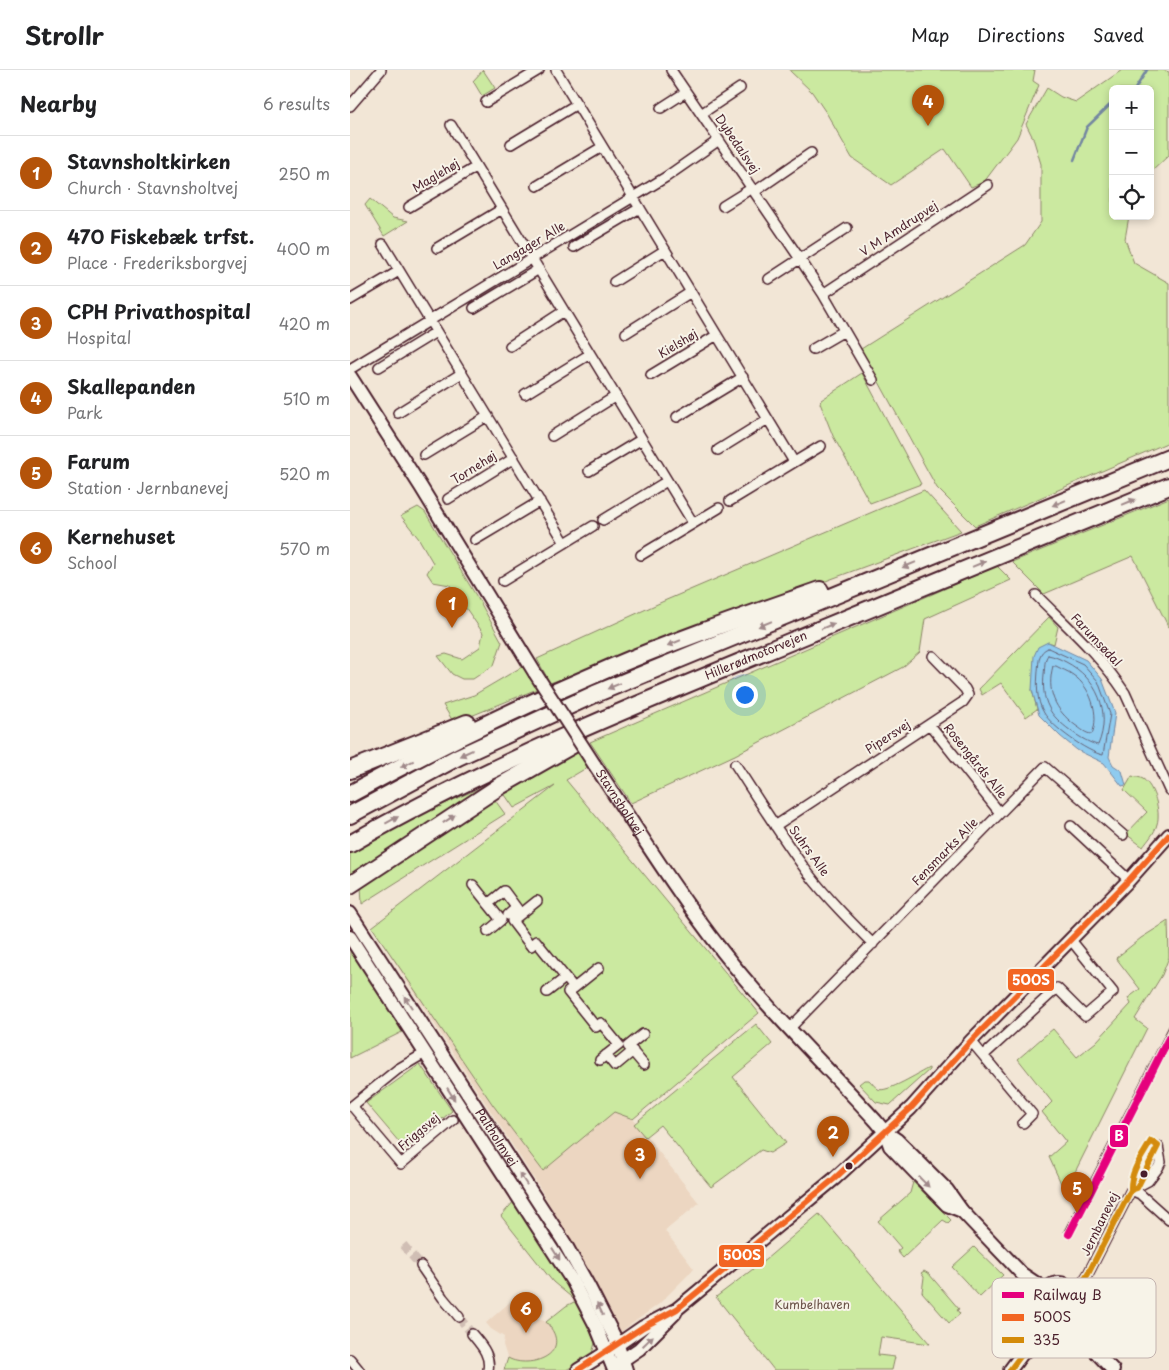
<!DOCTYPE html>
<html lang="en">
<head>
<meta charset="utf-8">
<style>
	:root { --surface:#fff; --page:#f2f2f2; --text:#202124; --muted:#757577; --line:#e0e0e0; --accent:#b45309 }
	body { margin:0; font-family:"Playpen Sans",sans-serif; background:var(--page); color:var(--text) }
	.controls { position:absolute; right:15px; top:15px; display:grid; overflow:hidden; border-radius:8px; box-shadow:0 2px 8px #0003 }
	.controls button { width:45px; height:45px; display:grid; place-items:center; padding:0; border:0; border-bottom:1px solid var(--line); background:var(--surface); color:var(--text); font:25px sans-serif }
	.you { position:absolute; left:394px; top:624px; width:18px; height:18px; margin:-12px; border:4px solid #fff; border-radius:50%; background:#1a73e8; box-shadow:0 0 0 8px #1a73e833 }
	.badge { display:grid; place-items:center; width:32px; height:32px; border-radius:50%; background:var(--accent); color:#fff; font-size:16px; font-weight:700 }
	.pin { position:absolute; translate:-50% -41px; filter:drop-shadow(0 1px 2px #0008) }
	.pin::after { content:''; position:absolute; top:26px; width:18px; height:15px; background:inherit; clip-path:polygon(0 0,100% 0,50% 100%) }
	.list { margin:0; padding:0; list-style:none }
	h2 { display:flex; justify-content:space-between; align-items:center; height:65px; margin:0; padding:0 20px; font-size:21px }
	h2 small { font-size:16px; font-weight:400; color:var(--muted) }
	.list li { display:grid; grid-template-columns:32px 1fr auto; gap:15px; align-items:center; box-sizing:border-box; height:75px; padding:0 20px; border-top:1px solid var(--line) }
	.list b { display:block; font-size:19px; white-space:nowrap }
	.list p { margin:0; font-size:16px; white-space:nowrap; color:var(--muted) }
	.list em { font-size:16px; font-style:normal; color:var(--muted) }
	.icon { flex:none; width:28px; height:28px; fill:none; stroke:currentColor; stroke-width:2; stroke-linecap:round; stroke-linejoin:round }
	.map { position:relative; flex:none; width:819px; height:1300px; overflow:hidden }
	header { display:flex; align-items:center; gap:30px; box-sizing:border-box; height:70px; padding:0 25px; background:var(--surface); border-bottom:1px solid var(--line) }
	header strong { font-size:24px }
	nav { display:flex; gap:28px; margin-inline-start:auto; font-size:18px }
	main { display:flex }
	aside { flex:1; background:var(--surface) }
	.map>svg:first-child { display:block }
	.built { fill:#ecd6c1 }
	.green { fill:#cbe9a0; stroke:#8a8466 }
	.water { fill:#8fcbef; stroke:#7386a1 }
	.lines { fill:none; stroke-linecap:round; stroke-linejoin:round }
	.shore { stroke:#666479; stroke-width:1 }
	.stream { stroke:#7386a1; stroke-width:2.5 }
	.street-tunnel { stroke:#d0beb4; stroke-width:9; stroke-dasharray:9 4.5; stroke-linecap:butt }
	.street-casing { stroke:#4a1f2b; stroke-width:12 }
	.secondary-casing { stroke:#4a1f2b; stroke-width:16 }
	.highway-casing { stroke:#4a1f2b; stroke-width:20 }
	.street { stroke:#f7f3e8; stroke-width:9 }
	.secondary { stroke:#f7f3e8; stroke-width:12 }
	.highway { stroke:#f7f3e8; stroke-width:16 }
	.tram { stroke:#4a1f2b; stroke-width:1 }
	.secondary-bridge-casing { stroke:#4a1f2b; stroke-width:16; stroke-linecap:butt }
	.secondary-bridge { stroke:#f7f3e8; stroke-width:12 }
	.bus-1-casing { stroke:#f7f3e8; stroke-width:10 }
	.bus-2-casing { stroke:#f7f3e8; stroke-width:10 }
	.bus-1 { stroke:#f26522; stroke-width:6 }
	.bus-2 { stroke:#d48b09; stroke-width:6 }
	.rail-1-casing { stroke:#f7f3e8; stroke-width:11 }
	.rail-1 { stroke:#e5007d; stroke-width:8 }
	.oneway { fill:#a0898a }
	.bus-dot { fill:#4a1f2b; stroke:#f7f3e8; stroke-width:2 }
	.labels { text-anchor:middle; stroke-width:4; stroke-linejoin:round; paint-order:stroke }
	.street-label { font-size:12px; fill:#4a1f2b; stroke:#f7f3e8 }
	.park-label { font-size:12px; fill:#6a5248; stroke:#f7f3e8 }
	.key { fill:#f7f3e8; stroke:#c3b3af; stroke-width:1 }
	.key-label { font-size:14px; fill:#4a1f2b }
	.line-badge { stroke:#f7f3e8; stroke-width:2 }
	.badge-label { font-size:14px; text-anchor:middle; font-weight:bold; fill:#fff }
</style>
</head>
<body>
<header>
<strong>Strollr</strong>
<nav><a>Map</a><a>Directions</a><a>Saved</a></nav>
</header>
<main>
<aside>
<h2>Nearby<small>6 results</small></h2>
<ul class="list">
<li><span class="badge">1</span><div><b>Stavnsholtkirken</b><p>Church · Stavnsholtvej</p></div><em>250 m</em></li>
<li><span class="badge">2</span><div><b>470 Fiskebæk trfst.</b><p>Place · Frederiksborgvej</p></div><em>400 m</em></li>
<li><span class="badge">3</span><div><b>CPH Privathospital</b><p>Hospital</p></div><em>420 m</em></li>
<li><span class="badge">4</span><div><b>Skallepanden</b><p>Park</p></div><em>510 m</em></li>
<li><span class="badge">5</span><div><b>Farum</b><p>Station · Jernbanevej</p></div><em>520 m</em></li>
<li><span class="badge">6</span><div><b>Kernehuset</b><p>School</p></div><em>570 m</em></li>
</ul>
</aside>
<div class="map">
<svg width="819" height="1300" viewBox="0 0 819 1300">
	<rect width="100%" height="100%" fill="#f2e6d6"/>
	<filter id="ink" filterUnits="userSpaceOnUse"><feTurbulence type="fractalNoise" baseFrequency=".02" numOctaves="2"/><feDisplacementMap in="SourceGraphic" scale="10" xChannelSelector="R" yChannelSelector="G"/><feConvolveMatrix kernelMatrix="1 2 1 2 8 2 1 2 1" color-interpolation-filters="sRGB"/></filter>
	<g filter="url(#ink)">
		<!-- built -->
		<path class="built" d="M215,709L409,943L283,1049L349,1133L315,1161L344,1199L309,1234L269,1263L228,1184L190,1118L22,857Z
			M167,1226L173,1228L180,1234L181,1238L180,1247L188,1248L196,1252L202,1259L206,1267L207,1275L204,1284L200,1291L193,1297L184,1299H176L167,1297L160,1291L156,1284L153,1275L154,1267L141,1259L136,1253Z"/>
		<!-- green -->
		<path class="green" d="M133,0L145,18L132,26L123,11Z
			M439,0H685L683,11L689,15L667,68L634,112L621,117L595,79L541,115L502,88L477,44L462,22Z
			M772,0H813L819,2V85L800,103V19H763V146H779L775,169L784,193L819,213V372L625,456L587,418L511,279L675,175L691,152V94L683,68L676,54L697,18L711,27L726,32Z
			M20,129L43,148L58,151L34,166L15,135Z
			M512,303L571,414L520,433L483,366L470,333L471,330Z
			M574,420L611,461L200,613L187,589L314,531Z
			M819,428V558L783,486L694,524L662,492Z
			M68,437L75,442L130,532L152,572L144,595L123,609H112L102,604L88,586L96,584L112,589L130,577L133,563L100,515L83,512L77,503L83,493L69,469L51,446Z
			M647,496L661,510L575,549L570,582L553,597L385,685L281,733L240,672Z
			M699,547L708,557L704,574L698,572L682,620L687,639L676,647L651,613L632,625L629,619Z
			M175,595L179,606L187,619L104,653L93,635L124,625Z
			M224,678L238,697L216,710L409,943L283,1049L264,1042L193,1101L143,1035L22,857L205,716L164,738L151,719Z
			M782,706C785,707 790,707 793,709C804,716 811,742 807,754C805,763 798,770 793,777L776,764L797,742L774,720Z
			M134,716L0,806V783L56,751Z
			M142,726L155,744L12,834L11,816Z
			M818,851L819,887L812,905L785,949L797,958L715,1122L699,1087L716,1072L692,1042L702,1032L668,989C680,979 690,969 703,959L727,987L746,972L781,934L778,928L790,919L766,888L791,868Z
			M0,879L54,961L0,988Z
			M406,954L422,974L383,1007L436,1073L420,1083L411,1080L361,1117L310,1055L295,1067L284,1054Z
			M70,994L102,1041L55,1079L16,1033Z
			M579,998V1000L540,1035L526,1032L509,1014L514,1010H519C522,1013 525,1017 528,1019C536,1024 570,1002 579,998Z
			M563,1112L601,1150L598,1153L593,1150L553,1188L547,1181L551,1178L528,1151L560,1123Z
			M165,1130L206,1192L227,1231L245,1273L241,1287L216,1300H154L158,1288C179,1300 226,1284 196,1252L216,1236L226,1231L203,1212L151,1146Z
			M469,1144L580,1274L531,1267L528,1285L545,1287L542,1300H424L366,1227L415,1190Z
			M624,1177L653,1205L630,1227L602,1197Z
			M574,1201L579,1204L609,1239L607,1240L610,1244L599,1253L572,1222L574,1207L571,1203Z"/>
		<!-- water -->
		<path class="water" d="M698,572L736,590L752,609L765,643L759,687L763,695L772,701L776,715L772,716L754,693L727,680L710,666L689,645L682,620L684,586L688,577Z"/>
		<g class="lines">
			<!-- shore -->
			<path class="shore" d="M698,578L733,594L748,611L760,644L753,685C737,682 702,657 694,643C686,630 687,614 688,601C689,591 688,582 698,578Z
				M698,585C704,586 710,589 716,592C747,608 762,642 748,675C735,673 704,651 699,638C693,627 693,616 694,604C695,597 694,590 698,585Z
				M703,596H706C711,599 718,601 723,605C741,617 750,645 742,664C736,664 731,659 725,655C705,640 696,621 703,596Z"/>
			<!-- stream -->
			<path class="stream" d="M785,19L797,0
				M724,90L737,57L763,32"/>
			<!-- street-tunnel -->
			<path class="street-tunnel" d="M53,1175L71,1196
				M109,1247L122,1264"/>
			<defs>
				<path id="street" d="M206,0L444,392
					M321,0L450,189L473,224L523,310
					M136,32L189,0
					M0,36L31,0
					M311,38L336,22
					M351,44L390,18
					M101,55L343,453
					M161,74L227,34
					M187,116L252,77
					M404,122L461,83
					M373,136L402,118
					M59,137L126,97
					M33,174L215,473
					M224,177L290,138
					M87,178L152,139
					M419,209L497,158
					M264,212L315,180
					M473,224L638,115
					M0,230L49,201
					M124,238L189,199
					M276,263L341,222
					M160,276L214,241
					M463,279L494,261
					M29,297L86,262
					M0,299L316,107L369,70
					M301,305L367,265
					M175,324L240,284
					M48,343L112,303
					M327,347L393,307
					M202,366L266,326
					M368,380L418,349
					M74,385L138,346
					M239,401L292,369
					M98,429L164,388
					M380,431L471,376
					M253,450L317,411
					M125,470L190,431
					M291,485L369,438
					M153,511L243,456
					M686,525C717,556 751,586 775,623L819,720
					M580,655L650,743
					M385,694C409,731 432,768 458,803C477,828 500,851 523,874
					M425,756L613,632L618,625L615,619L583,586
					M721,756L779,810
					M123,815L151,850L138,861
					M187,831L162,851L181,876L186,871L224,918L218,922L246,957L251,953L269,975L250,990
					M138,834L154,821L171,844
					M158,845L166,838
					M224,918L249,898
					M197,922L215,908
					M440,958L695,697L773,765
					M293,964L278,976L294,995
					M621,971L682,1044L673,1053
					M75,983L48,999L2,1036L51,1094L103,1050
					M256,985L265,996L283,981
					M634,985L707,918L735,946L763,922L721,870
					M781,1120L790,1124L819,1150
					M71,1196L93,1228L109,1247
					M721,1220L731,1215L738,1204L781,1120L798,1111L808,1098L811,1092L808,1076
					M122,1264C131,1275 141,1285 138,1300
					M0,1289L9,1300"/>
				<g id="secondary">
					<path d="M0,306L71,417L185,603"/>
					<path id="s1" d="M244,694C286,757 326,822 373,882C420,942 475,995 526,1051L535,1062L540,1076L563,1100L597,1135L612,1141"/>
					<path id="s2" d="M0,843L214,1172L239,1217L266,1270L276,1300"/>
					<path d="M0,867L223,1212L247,1258L264,1300"/>
					<path d="M535,1062L547,1070L597,1120L612,1141L672,1204L696,1220"/>
					<circle cx="709" cy="1227" r="14"/>
					<path d="M717,1239C728,1263 744,1281 763,1300"/>
					<path d="M267,1294L289,1279L325,1243"/>
					<path d="M228,1300L257,1282L293,1257L327,1239L484,1109L561,1038L621,971L779,810L819,765"/>
					<path d="M660,1300L672,1284L684,1272L703,1239"/>
				</g>
				<g id="highway">
					<path d="M0,700L117,653"/>
					<path d="M0,724C84,678 171,636 260,598C328,569 399,545 470,520"/>
					<path d="M0,745L108,687L245,624L819,388"/>
					<path id="s3" d="M0,774C138,695 285,635 432,575C561,522 690,468 819,416"/>
					<path d="M0,815L150,716L224,674"/>
				</g>
			</defs>
			<!-- street casing -->
			<use href="#street" class="street-casing"/>
			<!-- secondary casing -->
			<use href="#secondary" class="secondary-casing"/>
			<!-- highway casing -->
			<use href="#highway" class="highway-casing"/>
			<!-- street -->
			<use href="#street" class="street"/>
			<!-- secondary -->
			<use href="#secondary" class="secondary"/>
			<!-- highway -->
			<use href="#highway" class="highway"/>
			<!-- tram -->
			<path class="tram" d="M714,1161L819,956"/>
			<defs>
				<path id="secondary-bridge" d="M185,603L244,694"/>
			</defs>
			<!-- secondary-bridge casing -->
			<use href="#secondary-bridge" class="secondary-bridge-casing"/>
			<!-- secondary-bridge -->
			<use href="#secondary-bridge" class="secondary-bridge"/>
			<defs>
				<path id="bus-1" d="M228,1300L293,1257L327,1239L484,1109L561,1038L621,971L779,810L819,765"/>
				<path id="bus-2" d="M801,1071L808,1076L787,1118L781,1120C780,1101 792,1087 801,1071Z
					M721,1220L731,1215L738,1204L781,1120
					M660,1300L672,1284L684,1272L703,1239"/>
			</defs>
			<!-- bus-1 casing -->
			<use href="#bus-1" class="bus-1-casing"/>
			<!-- bus-2 casing -->
			<use href="#bus-2" class="bus-2-casing"/>
			<!-- bus-1 -->
			<use href="#bus-1" class="bus-1"/>
			<!-- bus-2 -->
			<use href="#bus-2" class="bus-2"/>
			<defs>
				<path id="rail-1" d="M719,1164L819,968"/>
			</defs>
			<!-- rail-1 casing -->
			<use href="#rail-1" class="rail-1-casing"/>
			<!-- rail-1 -->
			<use href="#rail-1" class="rail-1"/>
		</g>
		<!-- one-way arrows -->
		<defs><path id="oneway-solid" d="M-6-.8H1V-3.2L6.5 0L1 3.2V.8H-6Z" transform="scale(1.25)"/></defs>
		<g class="oneway">
			<use href="#oneway-solid" transform="translate(779 432) rotate(-22)"/>
			<use href="#oneway-solid" transform="translate(709 433) rotate(158)"/>
			<use href="#oneway-solid" transform="translate(629 494) rotate(-22)"/>
			<use href="#oneway-solid" transform="translate(559 495) rotate(158)"/>
			<use href="#oneway-solid" transform="translate(415 554) rotate(158)"/>
			<use href="#oneway-solid" transform="translate(478 556) rotate(-22)"/>
			<use href="#oneway-solid" transform="translate(324 573) rotate(158)"/>
			<use href="#oneway-solid" transform="translate(264 616) rotate(157)"/>
			<use href="#oneway-solid" transform="translate(116 683) rotate(155)"/>
			<use href="#oneway-solid" transform="translate(57 694) rotate(153)"/>
			<use href="#oneway-solid" transform="translate(99 749) rotate(-34)"/>
			<use href="#oneway-solid" transform="translate(42 750) rotate(-28)"/>
			<use href="#oneway-solid" transform="translate(58 932) rotate(-123)"/>
			<use href="#oneway-solid" transform="translate(101 1024) rotate(58)"/>
			<use href="#oneway-solid" transform="translate(173 1109) rotate(-123)"/>
			<use href="#oneway-solid" transform="translate(574 1112) rotate(45)"/>
			<use href="#oneway-solid" transform="translate(206 1184) rotate(58)"/>
			<use href="#oneway-solid" transform="translate(250 1239) rotate(-116)"/>
			<use href="#oneway-solid" transform="translate(298 1271) rotate(-44)"/>
		</g>
	</g>
	<!-- markers -->
	<g class="bus-dot">
		<circle cx="499" cy="1096" r="4.5"/>
		<circle cx="794" cy="1104" r="4.5"/>
	</g>
	<g class="labels">
		<!-- street labels -->
		<g class="street-label">
			<text transform="translate(387 74) rotate(56)" y="4">Dybedalsvej</text>
			<text transform="translate(86 106) rotate(-31)" y="4">Maglehøj</text>
			<text transform="translate(549 159) rotate(-33)" y="4">V M Amdrupvej</text>
			<text transform="translate(179 176) rotate(-31)" y="4">Langager Alle</text>
			<text transform="translate(328 274) rotate(-31)" y="4">Kielshøj</text>
			<text transform="translate(124 398) rotate(-32)" y="4">Tornehøj</text>
			<text transform="translate(746 570) rotate(47)" y="4">Farumsødal</text>
			<text dy="4" stroke="none"><textPath href="#s3" startOffset="448">Hillerødmotorvejen</textPath></text>
			<text transform="translate(538 667) rotate(-33)" y="4">Pipersvej</text>
			<text transform="translate(625 691) rotate(51)" y="4">Rosengårds Alle</text>
			<text dy="4" stroke="none"><textPath href="#s1" startOffset="46">Stavnsholtvej</textPath></text>
			<text transform="translate(459 781) rotate(54)" y="4">Suhrs Alle</text>
			<text transform="translate(595 782) rotate(-46)" y="4">Fensmarks Alle</text>
			<text transform="translate(69 1062) rotate(-40)" y="4">Friggsvej</text>
			<text dy="4" stroke="none"><textPath href="#s2" startOffset="268">Paltholmvej</textPath></text>
			<text transform="translate(750 1154) rotate(-64)" y="4">Jernbanevej</text>
		</g>
		<!-- park labels -->
		<g class="park-label">
			<text x="462" y="1239">Kumbelhaven</text>
		</g>
	</g>
	<!-- legend -->
	<rect x="642" y="1208" width="164" height="80" rx="8" class="key"/>
	<rect x="652" y="1222" width="22" height="6" fill="#e5007d"/>
	<rect x="652" y="1244" width="22" height="7" fill="#f26522"/>
	<rect x="652" y="1267" width="22" height="6" fill="#d48b09"/>
	<g class="key-label">
		<text x="683" y="1230">Railway B</text>
		<text x="683" y="1252">500S</text>
		<text x="683" y="1275">335</text>
	</g>
	<g class="line-badge">
		<rect x="657" y="898" width="48" height="24" rx="5" fill="#f26522"/>
		<rect x="759" y="1054" width="20" height="24" rx="5" fill="#e5007d"/>
		<rect x="368" y="1174" width="47" height="24" rx="5" fill="#f26522"/>
	</g>
	<g class="badge-label">
		<text x="681" y="915">500S</text>
		<text x="769" y="1071">B</text>
		<text x="392" y="1190">500S</text>
	</g>
</svg>
<div class="controls">
<button>+</button>
<button>−</button>
<button><svg class="icon" aria-label="locate" viewBox="0 0 24 24"><circle cx="12" cy="12" r="6"/><path d="M12 2v4M12 18v4M2 12h4M18 12h4"/></svg></button>
</div>
<div class="you"></div>
<div class="pin badge" style="left:102px;top:558px">1</div>
<div class="pin badge" style="left:483px;top:1087px">2</div>
<div class="pin badge" style="left:290px;top:1109px">3</div>
<div class="pin badge" style="left:578px;top:56px">4</div>
<div class="pin badge" style="left:727px;top:1143px">5</div>
<div class="pin badge" style="left:176px;top:1263px">6</div>
</div>
</main>
</body>
</html>
